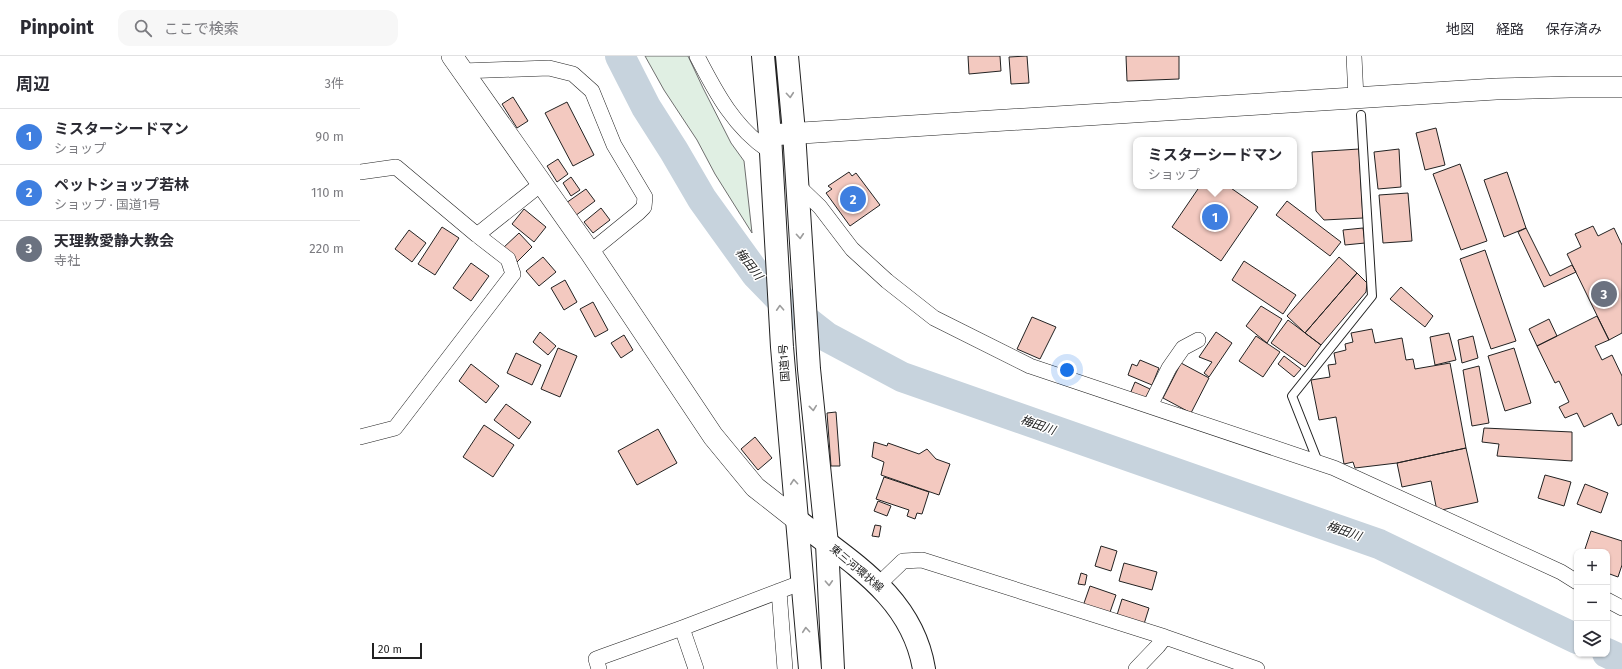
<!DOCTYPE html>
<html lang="ja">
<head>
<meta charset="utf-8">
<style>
	:root { --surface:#fff; --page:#f7f7f7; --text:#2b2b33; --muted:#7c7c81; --line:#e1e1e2; --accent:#0b8043 }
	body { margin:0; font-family:"Fira Sans","Noto Sans JP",sans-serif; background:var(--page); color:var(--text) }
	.controls { position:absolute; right:12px; bottom:12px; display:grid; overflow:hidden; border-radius:8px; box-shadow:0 1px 3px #0004 }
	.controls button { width:36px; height:36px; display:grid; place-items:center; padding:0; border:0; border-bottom:1px solid var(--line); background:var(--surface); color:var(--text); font:20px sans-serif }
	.scale { position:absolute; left:12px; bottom:10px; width:50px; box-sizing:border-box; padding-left:4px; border:2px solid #222; border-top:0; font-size:11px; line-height:14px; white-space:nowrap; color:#222; -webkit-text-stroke:3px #fff; paint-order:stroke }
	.you { position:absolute; left:707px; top:314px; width:14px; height:14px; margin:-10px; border:3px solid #fff; border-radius:50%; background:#1a73e8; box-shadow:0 0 0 6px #1a73e833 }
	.badge { display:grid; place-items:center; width:26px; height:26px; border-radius:50%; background:var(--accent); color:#fff; font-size:13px; font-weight:700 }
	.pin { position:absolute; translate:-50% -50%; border:2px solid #fff; box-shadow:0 1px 4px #0006 }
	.popup { position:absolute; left:773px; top:81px; width:164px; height:52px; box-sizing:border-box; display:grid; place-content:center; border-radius:8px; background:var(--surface); filter:drop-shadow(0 1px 3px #0005); font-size:13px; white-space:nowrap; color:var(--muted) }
	.popup b { font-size:15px; color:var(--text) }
	.popup::after { content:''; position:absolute; left:50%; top:100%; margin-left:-8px; border:8px solid transparent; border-top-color:var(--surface) }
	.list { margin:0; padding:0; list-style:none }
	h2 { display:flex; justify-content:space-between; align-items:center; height:52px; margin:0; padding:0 16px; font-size:17px }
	h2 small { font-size:13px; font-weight:400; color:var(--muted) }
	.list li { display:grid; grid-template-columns:26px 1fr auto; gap:12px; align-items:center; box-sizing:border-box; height:56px; padding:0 16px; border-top:1px solid var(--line) }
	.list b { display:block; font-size:15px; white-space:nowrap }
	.list p { margin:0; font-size:13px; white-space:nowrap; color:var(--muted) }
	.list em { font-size:13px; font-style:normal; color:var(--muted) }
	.icon { flex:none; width:22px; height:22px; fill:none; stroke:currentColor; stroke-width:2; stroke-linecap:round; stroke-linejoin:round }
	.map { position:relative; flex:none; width:1262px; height:613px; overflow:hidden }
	header { display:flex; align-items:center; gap:24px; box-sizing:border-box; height:56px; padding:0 20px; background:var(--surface); border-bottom:1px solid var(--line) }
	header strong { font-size:19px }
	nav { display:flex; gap:22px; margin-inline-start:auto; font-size:14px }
	.search { width:280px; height:36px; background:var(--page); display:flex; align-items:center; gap:10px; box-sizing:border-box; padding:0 14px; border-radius:12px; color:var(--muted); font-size:15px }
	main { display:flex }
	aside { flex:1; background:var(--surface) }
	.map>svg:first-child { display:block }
	.green { fill:#e0efe3; stroke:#6f6f6f }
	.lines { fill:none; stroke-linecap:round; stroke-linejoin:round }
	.river { stroke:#c7d3dd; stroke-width:30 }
	.building { fill:#f3c9c0; stroke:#222 }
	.lane-casing { stroke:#222; stroke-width:10 }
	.street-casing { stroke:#222; stroke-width:16 }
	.secondary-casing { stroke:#222; stroke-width:22 }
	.primary-casing { stroke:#222; stroke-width:24 }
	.highway-casing { stroke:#222; stroke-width:24 }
	.lane { stroke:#fff; stroke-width:8 }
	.street { stroke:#fff; stroke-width:15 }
	.secondary { stroke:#fff; stroke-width:21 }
	.primary { stroke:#fff; stroke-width:22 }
	.highway { stroke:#fff; stroke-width:22 }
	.oneway { stroke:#9c9c9c }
	.labels { text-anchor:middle; stroke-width:3; stroke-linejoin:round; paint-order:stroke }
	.street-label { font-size:11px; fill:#222; stroke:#fff }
	.water-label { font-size:12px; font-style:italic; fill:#222; stroke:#fff }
</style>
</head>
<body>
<header>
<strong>Pinpoint</strong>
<div class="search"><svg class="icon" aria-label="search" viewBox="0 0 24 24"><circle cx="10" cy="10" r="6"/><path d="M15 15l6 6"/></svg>ここで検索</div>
<nav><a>地図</a><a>経路</a><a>保存済み</a></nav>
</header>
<main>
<aside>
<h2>周辺<small>3件</small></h2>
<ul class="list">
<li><span class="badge" style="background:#3f7fe0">1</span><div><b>ミスターシードマン</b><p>ショップ</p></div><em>90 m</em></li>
<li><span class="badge" style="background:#3f7fe0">2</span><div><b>ペットショップ若林</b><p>ショップ · 国道1号</p></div><em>110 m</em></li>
<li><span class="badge" style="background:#6b7280">3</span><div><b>天理教愛静大教会</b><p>寺社</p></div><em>220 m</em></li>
</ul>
</aside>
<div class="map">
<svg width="1262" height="613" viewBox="0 0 1262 613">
	<rect width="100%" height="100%" fill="#fff"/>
	<!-- green -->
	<path class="green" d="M285,0H328L343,32L371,87L384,105L392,177L355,118L337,84L304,34Z"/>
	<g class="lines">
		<!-- river -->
		<path class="river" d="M260,0L286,51L314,95L342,143L396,218L426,249L467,281L542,321L1019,488L1217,583
			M1247,597L1262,604"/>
	</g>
	<!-- building -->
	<path class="building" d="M608,0H640L641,15L609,18Z
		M667,0L669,27L651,28L649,1Z
		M766,0H819V23L767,25Z
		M153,41L168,65L157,72L142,48Z
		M207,46L234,99L213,110L185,57Z
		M1076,72L1085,109L1065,114L1056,77Z
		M999,93L1003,162L964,164L956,155L952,96Z
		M1039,93L1041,131L1018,133L1014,96Z
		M198,103L208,118L197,126L187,110Z
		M1100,108L1127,185L1101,194L1073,118Z
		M489,116L492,120L496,117L520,149L490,170L466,137L472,133L468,130Z
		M1147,116L1166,172L1144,181L1124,124Z
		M211,121L220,134L211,140L203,127Z
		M840,130H868L898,151L861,205L812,171Z
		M226,133L235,145L215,160L206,147Z
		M1048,137L1052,185L1023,187L1019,139Z
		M927,145L981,186L970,200L916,159Z
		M241,152L250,164L233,177L224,166Z
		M164,153L186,171L174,186L152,168Z
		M1233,170L1238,180L1254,172L1262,189V277L1249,284L1207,198L1221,191L1215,178Z
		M82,171L99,182L75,219L58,208Z
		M1003,172L1005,187L985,189L983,174Z
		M1166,172L1190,220L1212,209L1216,216L1184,231L1158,176Z
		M49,174L66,187L52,206L35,193Z
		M159,177L172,191L156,207L142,193Z
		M1125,194L1156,285L1131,293L1100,203Z
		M183,201L196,216L179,230L166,215Z
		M979,201L997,217L945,277L927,260Z
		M884,205L936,239L923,258L872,224Z
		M111,207L129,220L111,245L93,232Z
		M997,217L1007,227L1006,236L961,289L945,277Z
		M205,224L217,246L204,254L191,232Z
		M1041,231L1073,260L1065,271L1030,243Z
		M233,246L248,274L235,281L220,253Z
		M901,250L922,263L907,287L886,270Z
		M1237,260L1249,284L1235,290L1242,304L1252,299L1262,320V368L1258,370L1252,357L1224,371L1217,357L1205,362L1199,351L1209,346L1199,325L1195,327L1177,290Z
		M672,261L696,271L680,303L657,293Z
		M1189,263L1197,280L1177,290L1169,273Z
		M928,264L961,289L945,311L911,287Z
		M1012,273L1015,287L1042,282L1046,304L1053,303L1055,313L1090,307L1106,392L1037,407L995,412L993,406L984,408L976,361L959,364L951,324L970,321L968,309L976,308L974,297L986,294L985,288L993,286L991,277Z
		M180,276L196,290L188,299L173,286Z
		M856,276L872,287L849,321L844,317L852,306L839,301Z
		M1089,277L1096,304L1075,309L1070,281Z
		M264,279L273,294L261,302L251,287Z
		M896,280L920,296L903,321L879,305Z
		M1113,280L1118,302L1102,307L1098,284Z
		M198,292L217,300L200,341L181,333Z
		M1154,292L1171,347L1145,355L1128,300Z
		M156,297L181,309L172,329L147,317Z
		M924,300L941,313L934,321L918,308Z
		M780,304L799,312L792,329L768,319L772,308L777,310Z
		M821,307L849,322L831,357L803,342Z
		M111,308L139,330L126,347L99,325Z
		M1119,310L1129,367L1112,370L1103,314Z
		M775,326L790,333L784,345L770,338Z
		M146,348L171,366L159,383L134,364Z
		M476,356L480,410H471L467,357Z
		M124,369L154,389L133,421L103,401Z
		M1124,372L1212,376V405L1137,400L1139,388L1122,386Z
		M298,373L317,407L277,429L258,395Z
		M395,381L412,402L398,414L381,393Z
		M514,386L527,390L528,387L559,398L567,393L576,403L590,408L579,439L521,419L524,406L512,401Z
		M1106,392L1118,446L1077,455L1071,425L1042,431L1037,407Z
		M1185,419L1211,426L1204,450L1178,442Z
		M524,421L569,436L562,458L557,457L555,463L547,460L549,454L516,443Z
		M1225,428L1248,437L1241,457L1217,448Z
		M518,445L531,450L527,460L514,455Z
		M515,469L521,470L519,481L512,480Z
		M1231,475L1262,485V509L1258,521L1247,517V496H1224Z
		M741,490L757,495L751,515L735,510Z
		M764,507L797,516L792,534L759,525Z
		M721,517L727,519L725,529L718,528Z
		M730,530L756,539L749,559L723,550Z
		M762,543L789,552L784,568L757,559Z"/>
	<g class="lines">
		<defs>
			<path id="lane" d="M958,406L932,340L1012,240L1001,59"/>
			<path id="street" d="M337,0C356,37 375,73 411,96
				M994,0L996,42
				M102,15L189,12L213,18L232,35L254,89L285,141L284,151L278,157L230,196
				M0,116L36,111L117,179L148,203L153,218L35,372L0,381
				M437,129L460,151L492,193L527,225L574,262L670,310L974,412L1201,516L1217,526
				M117,179L181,128
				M790,350L809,312L823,292L838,284
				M519,528L543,505L562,504L805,581L897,613
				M419,535L425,613
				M1247,544L1262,552
				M322,572L336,613
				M239,613L236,603L244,600L322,572L443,526
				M776,613L798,590L805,581"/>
			<path id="secondary" d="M92,0L230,196L353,380L395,431L437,464
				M410,79L1136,33L1210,31H1262"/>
			<path id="primary" d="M437,464C490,506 552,540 564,613"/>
			<path id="highway" d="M403,0L410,79L422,291L450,613
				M427,0L434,76L449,313L467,488L473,613"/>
		</defs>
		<!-- lane casing -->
		<use href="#lane" class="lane-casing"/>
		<!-- street casing -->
		<use href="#street" class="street-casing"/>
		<!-- secondary casing -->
		<use href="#secondary" class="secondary-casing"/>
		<!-- primary casing -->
		<use href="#primary" class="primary-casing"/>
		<!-- highway casing -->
		<use href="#highway" class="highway-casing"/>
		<!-- lane -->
		<use href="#lane" class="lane"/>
		<!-- street -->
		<use href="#street" class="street"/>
		<!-- secondary -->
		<use href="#secondary" class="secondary"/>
		<!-- primary -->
		<use href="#primary" class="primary"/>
		<!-- highway -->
		<use href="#highway" class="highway"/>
	</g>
	<!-- one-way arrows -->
	<defs><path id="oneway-chevron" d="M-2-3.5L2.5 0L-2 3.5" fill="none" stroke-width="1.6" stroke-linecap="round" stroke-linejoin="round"/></defs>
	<g class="oneway">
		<use href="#oneway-chevron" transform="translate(430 39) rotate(85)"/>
		<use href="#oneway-chevron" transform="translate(440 180) rotate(86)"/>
		<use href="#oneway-chevron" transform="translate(420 252) rotate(-93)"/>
		<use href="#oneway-chevron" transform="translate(453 352) rotate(84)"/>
		<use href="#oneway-chevron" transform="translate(434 426) rotate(-95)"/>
		<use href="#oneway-chevron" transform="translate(469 527) rotate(87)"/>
		<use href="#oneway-chevron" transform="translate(446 574) rotate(-95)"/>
	</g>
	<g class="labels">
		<!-- street labels -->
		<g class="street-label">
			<text transform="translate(424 307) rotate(-94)" y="4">国道1号</text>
			<text transform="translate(497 512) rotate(40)" y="4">東三河環状線</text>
		</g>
		<!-- water labels -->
		<g class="water-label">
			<text transform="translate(389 208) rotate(52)" y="4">梅田川</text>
			<text transform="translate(678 369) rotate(19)" y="4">梅田川</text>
			<text transform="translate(984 475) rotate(19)" y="4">梅田川</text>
		</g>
	</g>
</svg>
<div class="controls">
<button>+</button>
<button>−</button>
<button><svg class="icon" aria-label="layers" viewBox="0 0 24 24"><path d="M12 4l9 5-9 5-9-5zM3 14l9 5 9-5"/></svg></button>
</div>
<div class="scale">20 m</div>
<div class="you"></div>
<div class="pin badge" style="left:855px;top:161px;background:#3f7fe0">1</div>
<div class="popup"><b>ミスターシードマン</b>ショップ</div>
<div class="pin badge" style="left:493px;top:143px;background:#3f7fe0">2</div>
<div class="pin badge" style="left:1244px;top:238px;background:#6b7280">3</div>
</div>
</main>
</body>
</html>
